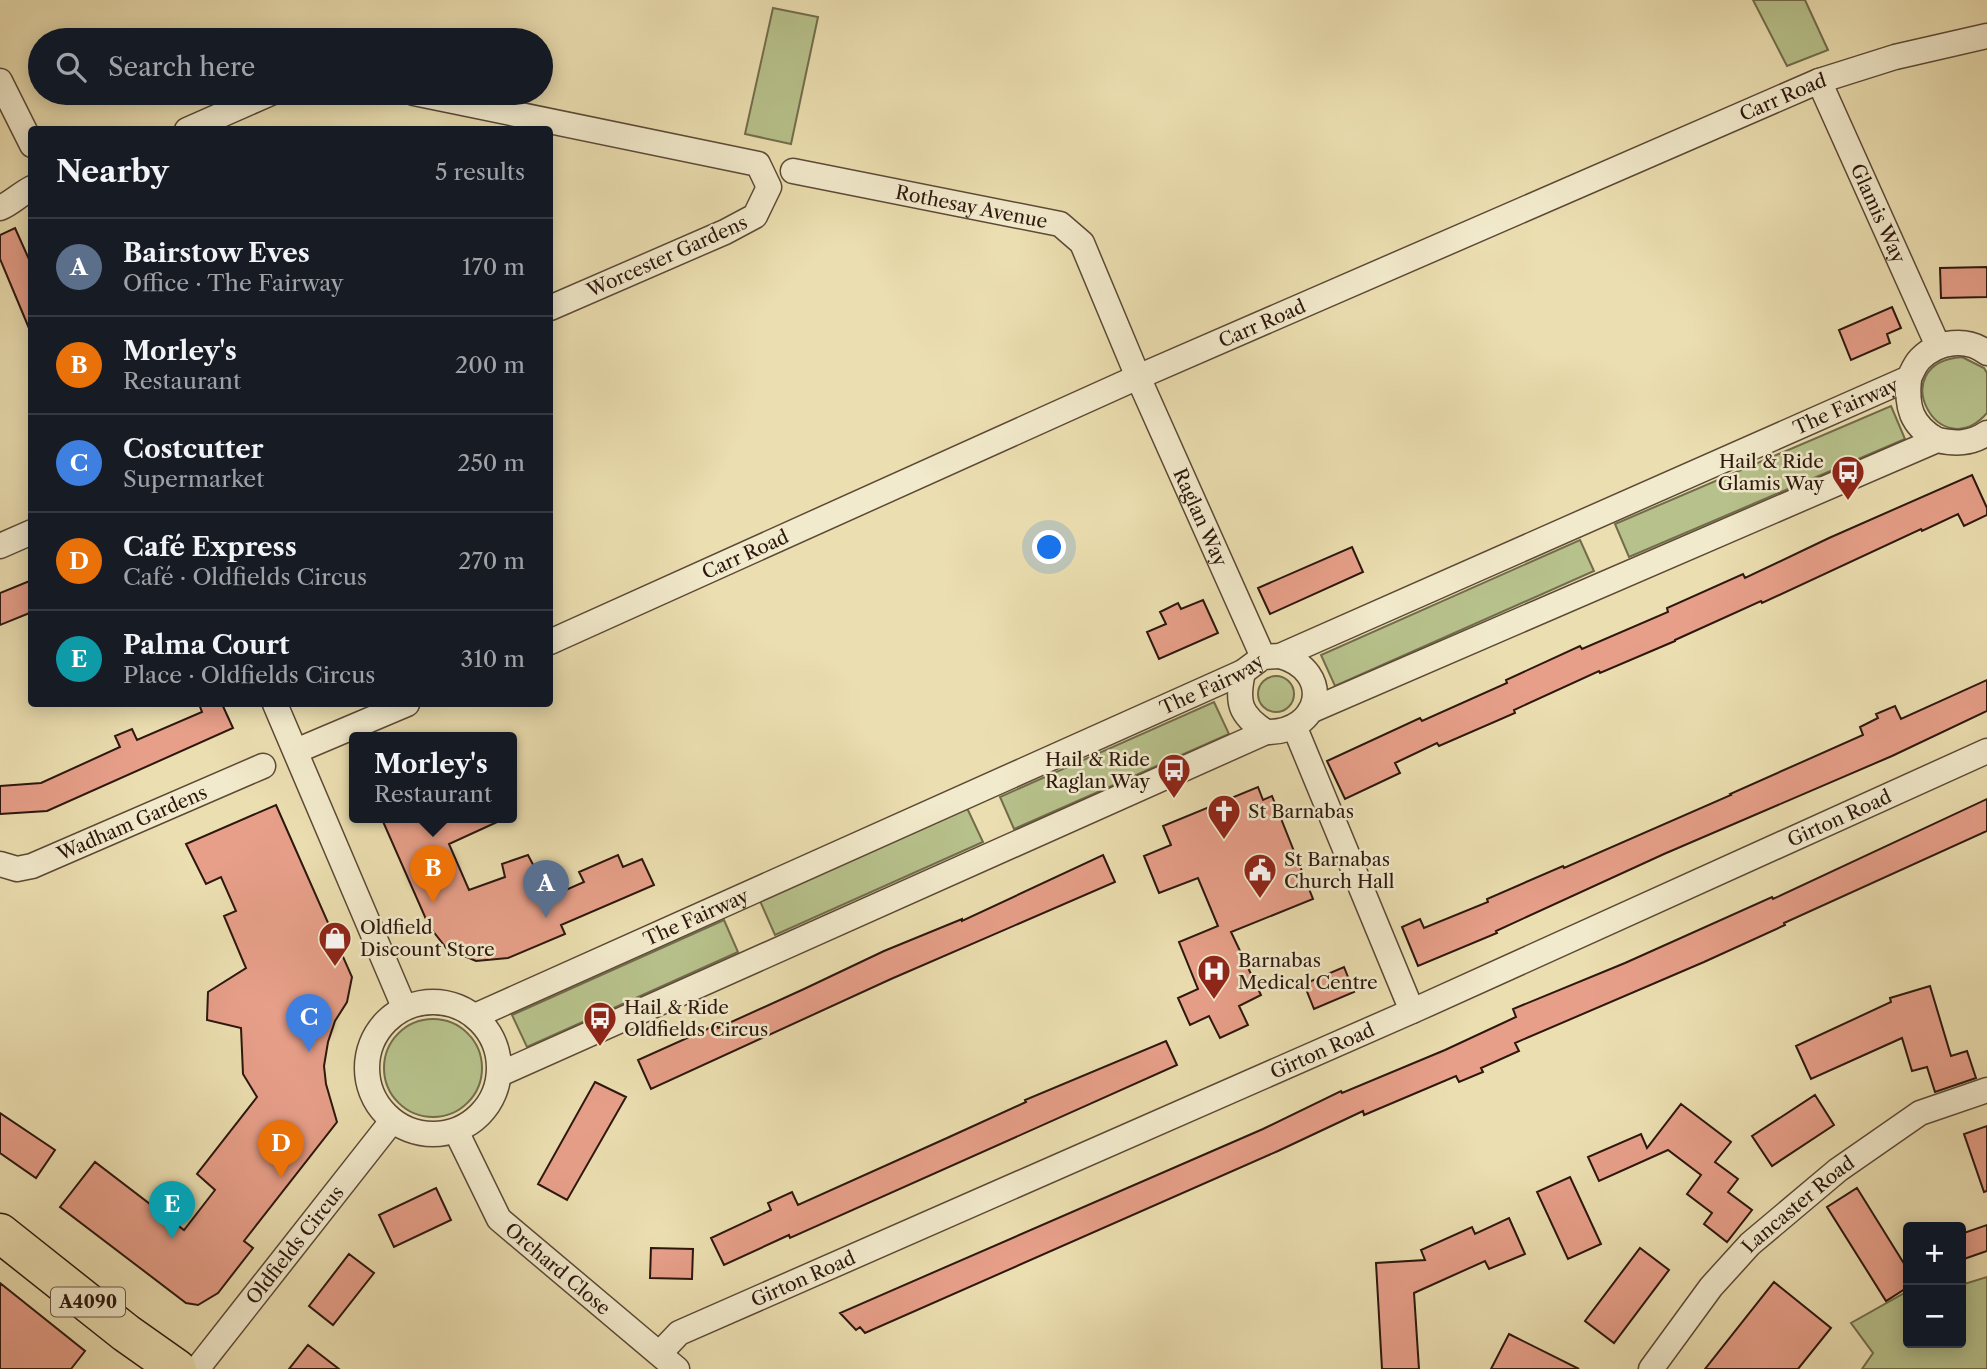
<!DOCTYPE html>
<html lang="en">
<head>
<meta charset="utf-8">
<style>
	:root { --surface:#171b24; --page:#242831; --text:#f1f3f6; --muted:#9ea1a6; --line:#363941; --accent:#0f766e }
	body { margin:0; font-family:"Libre Caslon Text",serif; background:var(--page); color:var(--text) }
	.controls { position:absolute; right:21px; bottom:21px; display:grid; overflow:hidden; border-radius:7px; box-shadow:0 4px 18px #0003 }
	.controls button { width:63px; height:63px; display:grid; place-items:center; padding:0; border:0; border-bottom:2px solid var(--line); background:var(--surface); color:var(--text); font:35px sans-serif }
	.you { position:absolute; left:1050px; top:548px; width:24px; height:24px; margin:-18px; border:5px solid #fff; border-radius:50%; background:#1a73e8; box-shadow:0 0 0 10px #1a73e833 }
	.badge { display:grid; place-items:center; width:46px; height:46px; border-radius:50%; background:var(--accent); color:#fff; font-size:23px; font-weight:700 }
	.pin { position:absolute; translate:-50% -58px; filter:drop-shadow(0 2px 4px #0008) }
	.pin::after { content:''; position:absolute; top:37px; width:24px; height:21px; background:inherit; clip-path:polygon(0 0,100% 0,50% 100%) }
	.popup { position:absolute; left:349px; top:732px; width:168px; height:91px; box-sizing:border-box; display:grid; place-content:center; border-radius:7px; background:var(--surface); filter:drop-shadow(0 2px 5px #0005); font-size:23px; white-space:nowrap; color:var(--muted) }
	.popup b { font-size:26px; color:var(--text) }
	.popup::after { content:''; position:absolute; left:50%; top:100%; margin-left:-14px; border:14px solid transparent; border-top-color:var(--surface) }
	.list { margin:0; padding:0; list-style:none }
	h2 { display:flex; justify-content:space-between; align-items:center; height:91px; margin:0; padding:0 28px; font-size:30px }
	h2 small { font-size:23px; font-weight:400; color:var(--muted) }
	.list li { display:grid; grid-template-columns:46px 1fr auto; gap:21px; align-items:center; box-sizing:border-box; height:98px; padding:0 28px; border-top:2px solid var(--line) }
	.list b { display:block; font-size:26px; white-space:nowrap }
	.list p { margin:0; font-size:23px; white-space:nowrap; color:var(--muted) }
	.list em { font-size:23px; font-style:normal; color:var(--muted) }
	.icon { flex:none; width:38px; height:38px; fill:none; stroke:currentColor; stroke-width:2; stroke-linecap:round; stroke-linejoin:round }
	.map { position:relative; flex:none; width:1987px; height:1369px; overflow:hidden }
	.search { position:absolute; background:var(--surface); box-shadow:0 4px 18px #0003; left:28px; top:28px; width:525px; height:77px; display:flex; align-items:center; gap:18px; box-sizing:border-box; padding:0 24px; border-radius:38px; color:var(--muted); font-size:26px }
	.panel { position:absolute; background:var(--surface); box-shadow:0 4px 18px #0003; left:28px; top:126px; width:525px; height:581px; border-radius:7px }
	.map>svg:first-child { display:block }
	.green { fill:#b7c18b; stroke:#726c4c; stroke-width:2 }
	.building { fill:#e79f89; stroke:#2c170e; stroke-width:2 }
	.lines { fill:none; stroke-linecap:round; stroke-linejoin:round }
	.street-casing { stroke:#5c4936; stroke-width:27 }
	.primary-casing { stroke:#2c170e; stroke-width:41 }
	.street { stroke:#f2eacc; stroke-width:24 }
	.primary { stroke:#ebdeb0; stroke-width:38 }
	.labels { text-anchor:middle; stroke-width:5; stroke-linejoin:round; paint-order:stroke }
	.shield { fill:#f2eacc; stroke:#675647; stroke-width:2 }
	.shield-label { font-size:18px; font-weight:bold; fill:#2c170e }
	.street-label { font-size:19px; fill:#2c170e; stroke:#f2eacc }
	.poi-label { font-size:19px; fill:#2c170e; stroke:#f2eacc; text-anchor:start }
</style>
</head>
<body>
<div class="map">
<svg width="1987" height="1369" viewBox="0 0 1987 1369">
	<rect width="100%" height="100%" fill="#ebdeb0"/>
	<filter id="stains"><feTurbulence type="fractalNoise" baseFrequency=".00286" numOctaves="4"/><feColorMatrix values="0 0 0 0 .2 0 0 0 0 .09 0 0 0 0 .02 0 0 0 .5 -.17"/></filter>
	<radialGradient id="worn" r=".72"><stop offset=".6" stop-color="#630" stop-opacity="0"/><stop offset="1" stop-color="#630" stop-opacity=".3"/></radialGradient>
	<!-- green -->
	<path class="green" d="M1753,0H1805L1828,50L1787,66Z
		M773,8L818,17L791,144L745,134Z
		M1962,357L1984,368L1987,373V413C1939,468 1883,363 1962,357Z
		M1891,406L1905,439L1629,557L1615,524Z
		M1580,540L1594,571L1335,686L1321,655Z
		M1258 694a18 18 0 1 1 36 0a18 18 0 1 1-36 0Z
		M1214,702L1229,734L1014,829L1000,797Z
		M967,808L983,842L775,935L760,901Z
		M724,920L738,952L527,1047L512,1015Z
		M384 1068a49 49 0 1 1 98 0a49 49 0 1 1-98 0Z
		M1987,1277V1369H1862L1873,1353L1851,1323L1908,1291V1343H1961V1285Z"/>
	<!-- building -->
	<path class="building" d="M15,228L32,266L31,333L0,259V235Z
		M1987,267V297L1941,298L1940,268Z
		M1892,307L1901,328L1887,334L1890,343L1851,360L1839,330Z
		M1972,475L1987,508V515L1964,526L1958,514L1922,531L1921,529L1762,603L1761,601L1675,640V641L1600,673L1599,671L1514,710L1515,713L1439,746L1437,743L1395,763L1400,773L1345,799L1327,761L1420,718L1422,721L1507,683L1506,680L1580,646L1582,649L1668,612L1667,608L1743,574L1745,578L1829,538Z
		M1352,547L1363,572L1270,614L1258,588Z
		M32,580V612L0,625V593Z
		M1203,600L1218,633L1159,659L1147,632L1166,624L1160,612L1178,603L1181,609Z
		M1987,680V711L1892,756L1664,854L1496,931L1497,933L1418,966L1402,927L1420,919L1424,928L1488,902L1487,899L1563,866L1564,868L1731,795L1730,794L1863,735L1860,727L1878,718L1876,714L1895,706L1901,719Z
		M199,704H222L233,728L47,811L0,814V786L41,783L120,747L115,736L132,729L137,740L202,712Z
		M1258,787L1263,800L1272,796L1313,899L1231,932L1261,995L1239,1006L1248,1025L1220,1038L1209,1016L1190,1025L1178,998L1198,989L1179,942L1218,926L1198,878L1159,893L1144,856L1171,845L1163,826Z
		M1987,799V831L1784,923L1785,925L1704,962L1515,1043L1519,1051L1481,1068L1483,1072L1459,1082L1456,1076L1364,1115L1363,1111L1278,1151L865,1333L860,1327L856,1330L840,1313L1263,1129L1341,1091L1342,1093L1445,1050L1516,1017L1513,1009L1625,963L1772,897L1773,899Z
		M276,805L352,977L347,1002L335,1021L328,1042L324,1066L326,1084L337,1122L244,1241L253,1248L218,1293L198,1305L186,1303L60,1207L95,1162L184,1230L215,1190L197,1174L257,1097L243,1074L241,1028L207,1020L208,992L246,968L224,916L236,911L221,877L206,884L186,844Z
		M381,817H508L449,844L469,890L505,877L502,864L528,855L550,897L584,882L579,872L618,855L623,867L642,859L654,885L561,925L565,934L508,958L476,961L447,949L429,926Z
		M1103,855L1115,882L891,979L651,1089L638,1060L716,1025L718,1028L804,989L884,951L962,919V921Z
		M1344,967L1354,992L1314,1009L1304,984Z
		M1930,986L1951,1056L1967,1051L1976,1078L1935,1092L1927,1067L1912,1071L1902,1038L1811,1079L1796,1046L1891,1002L1890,998Z
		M1166,1041L1177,1065L790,1238L789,1235L724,1265L711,1238L771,1210L768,1203L792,1192L798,1205L947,1138L1026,1102L1025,1100Z
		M595,1082L626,1097L567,1200L538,1184Z
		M1815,1095L1834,1125L1772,1166L1752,1136Z
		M1681,1104L1731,1142L1715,1162L1738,1179L1728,1192L1752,1210L1727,1242L1704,1224L1712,1213L1687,1194L1701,1175L1668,1150L1599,1181L1588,1157L1641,1134L1647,1148Z
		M0,1113L55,1150L36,1178L0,1153Z
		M1987,1126V1191L1984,1192L1964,1134Z
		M1570,1177L1601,1244L1568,1259L1537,1192Z
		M436,1188L451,1220L394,1247L379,1215Z
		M1857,1188L1908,1270V1287L1886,1301L1827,1207Z
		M1509,1218L1525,1254L1489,1269L1485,1261L1414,1293L1419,1369H1382L1376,1263L1425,1260L1421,1250L1472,1227L1475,1234Z
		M1987,1225V1251L1961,1260V1234Z
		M651,1248L693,1249L692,1279L650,1278Z
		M1640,1248L1669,1270L1614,1343L1585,1321Z
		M349,1254L374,1273L333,1325L309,1306Z
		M1774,1282L1831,1328L1798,1369H1705Z
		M0,1283L85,1351L71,1369H0Z
		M1509,1334L1579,1369H1491Z
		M308,1345L339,1369H289Z"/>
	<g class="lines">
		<defs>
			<g id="street">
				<path d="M0,81L32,145"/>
				<path id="s1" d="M1819,81L1938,346"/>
				<path d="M414,93L758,164L769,187L755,216L725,232L550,308"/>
				<path d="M187,130L271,93"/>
				<path id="s2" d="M793,171L1060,224L1082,243L1138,377L1263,657"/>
				<path d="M0,208C12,203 20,194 32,188"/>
				<path d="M1909,378C1906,407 1911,425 1937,440"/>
				<path d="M0,546L32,532"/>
				<path id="s3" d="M550,642L1138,377L1819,81L1895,57L1987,36"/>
				<path d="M1243,672C1236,703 1240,715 1266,732"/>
				<path d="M275,704L404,1007"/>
				<path d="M1310,711L1937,440C1955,444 1971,444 1987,433"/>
				<path d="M1295,728L1412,1011"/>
				<path d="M296,751L407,704"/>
				<path id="s4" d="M0,864L17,869L32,866L263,766"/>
				<circle cx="433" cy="1068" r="66"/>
				<path id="s5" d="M475,1016L1243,672L1263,657L1280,656L1909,378C1912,372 1915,364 1920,359C1938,341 1967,337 1987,353"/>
				<path d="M500,1074L1266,732C1322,733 1334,671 1280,656"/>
				<path id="s6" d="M456,1131L499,1219L677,1369"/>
				<path id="s7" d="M660,1353L679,1333L1419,1008L1987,751"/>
				<path id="s8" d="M197,1369L392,1121"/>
				<path id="s9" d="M1651,1369L1711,1287L1750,1244L1838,1170L1920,1113L1987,1090"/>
			</g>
			<path id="primary" d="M0,1233L126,1333L177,1369"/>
		</defs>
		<!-- street casing -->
		<use href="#street" class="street-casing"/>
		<!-- primary casing -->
		<use href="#primary" class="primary-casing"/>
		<!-- street -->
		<use href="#street" class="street"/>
		<!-- primary -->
		<use href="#primary" class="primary"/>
	</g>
	<!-- icons -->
	<defs>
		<symbol id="bus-pin" viewBox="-11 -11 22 30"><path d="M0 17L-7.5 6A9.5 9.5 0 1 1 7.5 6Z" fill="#8f2418" stroke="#f2eacc"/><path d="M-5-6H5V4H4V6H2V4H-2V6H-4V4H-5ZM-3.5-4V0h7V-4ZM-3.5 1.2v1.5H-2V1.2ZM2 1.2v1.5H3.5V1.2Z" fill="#fff"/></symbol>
		<symbol id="church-pin" viewBox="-11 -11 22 30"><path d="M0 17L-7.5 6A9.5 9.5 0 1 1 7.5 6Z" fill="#8f2418" stroke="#f2eacc"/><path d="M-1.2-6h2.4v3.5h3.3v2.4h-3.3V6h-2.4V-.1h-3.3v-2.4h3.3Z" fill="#fff"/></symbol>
		<symbol id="civic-pin" viewBox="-11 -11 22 30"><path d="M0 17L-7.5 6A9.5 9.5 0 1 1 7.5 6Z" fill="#8f2418" stroke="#f2eacc"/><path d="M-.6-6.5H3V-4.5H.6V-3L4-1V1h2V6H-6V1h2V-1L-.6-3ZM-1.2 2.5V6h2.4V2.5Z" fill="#fff"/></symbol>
		<symbol id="shop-pin" viewBox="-11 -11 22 30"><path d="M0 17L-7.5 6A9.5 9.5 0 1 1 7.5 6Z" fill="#8f2418" stroke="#f2eacc"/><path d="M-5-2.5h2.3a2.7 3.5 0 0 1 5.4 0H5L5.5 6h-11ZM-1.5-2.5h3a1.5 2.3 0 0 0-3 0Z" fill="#fff"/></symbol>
		<symbol id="hospital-pin" viewBox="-11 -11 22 30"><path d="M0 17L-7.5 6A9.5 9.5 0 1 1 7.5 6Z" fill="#8f2418" stroke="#f2eacc"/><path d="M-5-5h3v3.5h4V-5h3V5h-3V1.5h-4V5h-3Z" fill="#fff"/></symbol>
	</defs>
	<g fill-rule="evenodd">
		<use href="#bus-pin" x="1829" y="453" width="38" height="52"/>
		<use href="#bus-pin" x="1155" y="751" width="38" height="52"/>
		<use href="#church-pin" x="1205" y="792" width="38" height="52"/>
		<use href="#civic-pin" x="1241" y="851" width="38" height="52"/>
		<use href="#shop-pin" x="316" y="919" width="38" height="52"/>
		<use href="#hospital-pin" x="1195" y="952" width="38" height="52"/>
		<use href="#bus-pin" x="581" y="999" width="38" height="52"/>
	</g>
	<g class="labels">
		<!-- shield labels -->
		<rect class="shield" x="51" y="1287.5" width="74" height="29" rx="5"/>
		<g class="shield-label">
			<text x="88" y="1308">A4090</text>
		</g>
		<!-- street labels -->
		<g class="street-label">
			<text dy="7" stroke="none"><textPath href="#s3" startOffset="1348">Carr Road</textPath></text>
			<text dy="7" stroke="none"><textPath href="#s2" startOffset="182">Rothesay Avenue</textPath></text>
			<text dy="7" stroke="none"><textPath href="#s1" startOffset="145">Glamis Way</textPath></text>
			<text transform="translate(667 256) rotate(-24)" y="7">Worcester Gardens</text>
			<text dy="7" stroke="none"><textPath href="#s3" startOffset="780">Carr Road</textPath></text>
			<text dy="7" stroke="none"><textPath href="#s5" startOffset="1502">The Fairway</textPath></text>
			<text dy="7" stroke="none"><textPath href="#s2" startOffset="600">Raglan Way</textPath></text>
			<text dy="7" stroke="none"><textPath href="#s3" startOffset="214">Carr Road</textPath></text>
			<text dy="7" stroke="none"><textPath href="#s5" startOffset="808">The Fairway</textPath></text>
			<text dy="7" stroke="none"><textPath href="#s7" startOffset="1297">Girton Road</textPath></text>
			<text dy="7" stroke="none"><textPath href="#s4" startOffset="142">Wadham Gardens</textPath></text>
			<text dy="7" stroke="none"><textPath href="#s5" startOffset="242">The Fairway</textPath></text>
			<text dy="7" stroke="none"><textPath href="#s7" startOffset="730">Girton Road</textPath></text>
			<text dy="7" stroke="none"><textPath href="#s9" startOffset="222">Lancaster Road</textPath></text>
			<text dy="7" stroke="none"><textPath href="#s8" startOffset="158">Oldfields Circus</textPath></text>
			<text dy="7" stroke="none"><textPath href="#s6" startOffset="175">Orchard Close</textPath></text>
			<text dy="7" stroke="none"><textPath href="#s7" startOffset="163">Girton Road</textPath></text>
		</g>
		<!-- poi labels -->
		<g class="poi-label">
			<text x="1824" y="468" text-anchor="end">Hail &amp; Ride<tspan x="1824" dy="22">Glamis Way</tspan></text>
			<text x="1150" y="766" text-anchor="end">Hail &amp; Ride<tspan x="1150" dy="22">Raglan Way</tspan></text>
			<text x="1248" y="818">St Barnabas</text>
			<text x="1284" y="866">St Barnabas<tspan x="1284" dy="22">Church Hall</tspan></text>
			<text x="360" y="934">Oldfield<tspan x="360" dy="22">Discount Store</tspan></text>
			<text x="1238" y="967">Barnabas<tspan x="1238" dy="22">Medical Centre</tspan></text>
			<text x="624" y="1014">Hail &amp; Ride<tspan x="624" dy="22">Oldfields Circus</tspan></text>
		</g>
	</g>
	<rect width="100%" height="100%" filter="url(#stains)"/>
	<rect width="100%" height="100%" fill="url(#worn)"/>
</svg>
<div class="controls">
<button>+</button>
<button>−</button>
</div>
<div class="you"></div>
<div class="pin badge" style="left:546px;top:918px;background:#5c6f8a">A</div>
<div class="pin badge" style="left:433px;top:903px;background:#e8710a">B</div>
<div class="popup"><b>Morley's</b>Restaurant</div>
<div class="pin badge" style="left:309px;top:1052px;background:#3f7fe0">C</div>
<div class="pin badge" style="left:281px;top:1178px;background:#e8710a">D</div>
<div class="pin badge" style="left:172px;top:1239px;background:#0f9aa8">E</div>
<div class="search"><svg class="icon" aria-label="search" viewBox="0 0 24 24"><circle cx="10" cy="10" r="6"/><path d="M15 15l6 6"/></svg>Search here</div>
<section class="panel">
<h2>Nearby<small>5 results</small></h2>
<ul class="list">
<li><span class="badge" style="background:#5c6f8a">A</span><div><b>Bairstow Eves</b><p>Office · The Fairway</p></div><em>170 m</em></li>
<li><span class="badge" style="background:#e8710a">B</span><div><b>Morley's</b><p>Restaurant</p></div><em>200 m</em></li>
<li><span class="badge" style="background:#3f7fe0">C</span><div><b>Costcutter</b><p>Supermarket</p></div><em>250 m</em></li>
<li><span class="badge" style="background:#e8710a">D</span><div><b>Café Express</b><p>Café · Oldfields Circus</p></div><em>270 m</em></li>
<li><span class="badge" style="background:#0f9aa8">E</span><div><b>Palma Court</b><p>Place · Oldfields Circus</p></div><em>310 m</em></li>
</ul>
</section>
</div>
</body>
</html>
